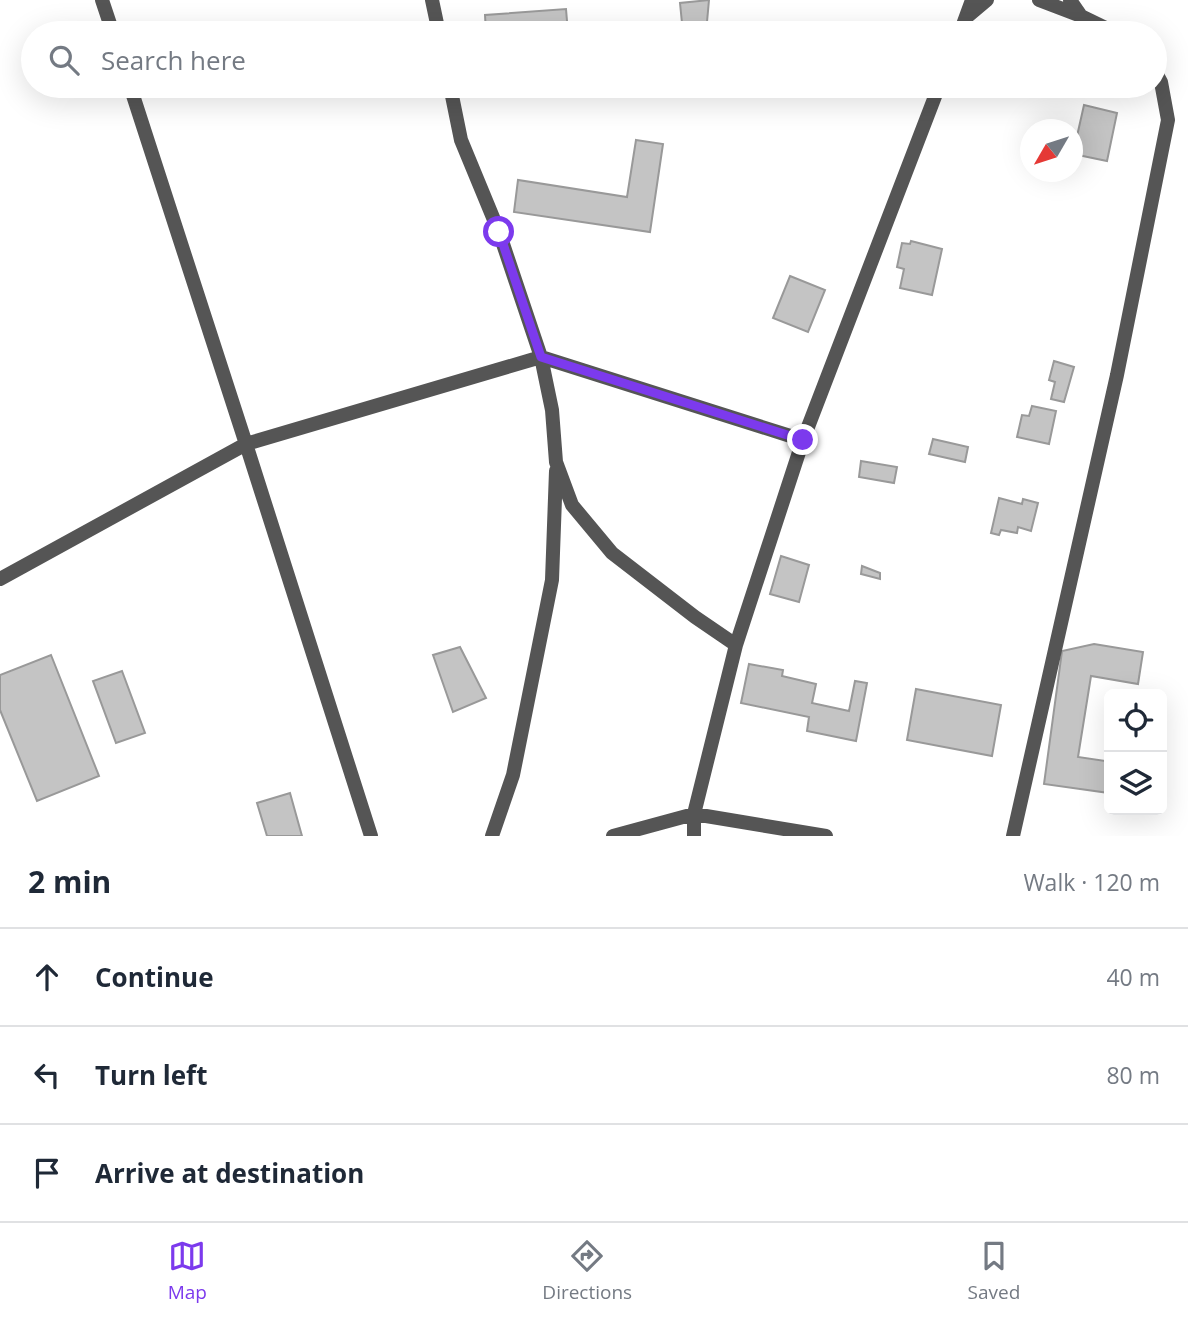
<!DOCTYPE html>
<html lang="en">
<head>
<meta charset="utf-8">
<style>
	:root { --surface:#fff; --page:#f6f6f7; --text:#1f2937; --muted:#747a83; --line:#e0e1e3; --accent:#7c3aed }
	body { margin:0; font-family:"Open Sans",sans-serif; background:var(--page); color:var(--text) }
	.controls { position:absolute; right:21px; bottom:21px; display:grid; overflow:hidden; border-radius:10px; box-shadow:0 7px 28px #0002 }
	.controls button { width:63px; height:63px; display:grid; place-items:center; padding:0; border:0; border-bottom:2px solid var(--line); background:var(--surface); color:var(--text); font:35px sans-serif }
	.compass { position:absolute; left:1020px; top:119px; width:63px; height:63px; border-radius:50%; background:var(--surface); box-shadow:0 7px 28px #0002; rotate:231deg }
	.stop { position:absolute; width:21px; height:21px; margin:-16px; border:5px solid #7c3aed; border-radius:50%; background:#fff }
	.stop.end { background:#7c3aed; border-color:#fff; box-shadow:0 2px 7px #0008 }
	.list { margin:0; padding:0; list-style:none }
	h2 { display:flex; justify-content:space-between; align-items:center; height:91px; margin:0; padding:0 28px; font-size:30px }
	h2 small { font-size:23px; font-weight:400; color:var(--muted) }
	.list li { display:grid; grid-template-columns:46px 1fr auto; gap:21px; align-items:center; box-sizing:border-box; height:98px; padding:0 28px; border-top:2px solid var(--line) }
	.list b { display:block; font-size:26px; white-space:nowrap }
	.list em { font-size:23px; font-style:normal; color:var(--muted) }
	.icon { flex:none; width:38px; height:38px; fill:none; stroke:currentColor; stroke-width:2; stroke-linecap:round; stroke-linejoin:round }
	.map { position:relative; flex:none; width:1188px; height:836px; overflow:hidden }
	.search { position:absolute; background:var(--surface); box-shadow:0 7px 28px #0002; left:21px; right:21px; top:21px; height:77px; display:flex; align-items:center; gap:18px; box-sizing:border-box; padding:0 24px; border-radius:38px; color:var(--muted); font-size:26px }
	.sheet { height:385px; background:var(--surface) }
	nav { display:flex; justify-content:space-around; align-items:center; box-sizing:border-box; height:98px; border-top:2px solid var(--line); background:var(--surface); font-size:19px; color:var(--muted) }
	nav a { display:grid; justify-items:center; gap:4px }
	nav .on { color:var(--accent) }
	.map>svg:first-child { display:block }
	.building { fill:#c4c4c4; stroke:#999; stroke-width:2 }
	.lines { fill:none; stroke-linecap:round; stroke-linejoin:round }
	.minor { stroke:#555; stroke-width:14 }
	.route { stroke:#7c3aed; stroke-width:9 }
</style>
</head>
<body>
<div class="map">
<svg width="1188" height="836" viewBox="0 0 1188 836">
	<rect width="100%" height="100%" fill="#fff"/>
	<!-- building -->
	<path class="building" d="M709,0L706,33H683L680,3Z
		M566,9L568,33H486L485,15Z
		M1084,105L1117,113L1107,161L1073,154Z
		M636,140L663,144L650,232L514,212L518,180L627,197Z
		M911,241L942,249L932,295L900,288L904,269L897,267L902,243L910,244Z
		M790,276L825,290L808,332L773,318Z
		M1054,361L1074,367L1064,402L1051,399L1055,382L1049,380Z
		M1032,406L1056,411L1049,444L1017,437L1022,415L1029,416Z
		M933,439L968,447L965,462L929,454Z
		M861,461L897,467L894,483L859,477Z
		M999,498L1022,504L1023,499L1038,503L1031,531L1018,527L1017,533L1001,530L999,535L991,533Z
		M781,556L809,565L799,602L770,594Z
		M862,566L880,573V579L861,574Z
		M1094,644L1143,652L1138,684L1091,676L1078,757L1105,761L1109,758V793L1044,784L1062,651Z
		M460,647L486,698L453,712L433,655Z
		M51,655L99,776L37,801L0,710V675Z
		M749,664L783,670L782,676L816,684L812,703L849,711L855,681L867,683L856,741L807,731L809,717L741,703Z
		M122,671L145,733L116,743L93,681Z
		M916,689L1001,705L992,756L907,740Z
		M290,793L302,836H267L257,803Z"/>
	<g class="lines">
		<!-- minor -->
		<path class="minor" d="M102,0L113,33
			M432,0L439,33
			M1039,0L1081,16
			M1070,0L1081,16L1116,33
			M968,16L987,0
			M960,33L972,0
			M130,86L246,444L371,836
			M450,86L461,140L499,232L541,357L552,410L556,462L572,505L612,553L695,617L736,645
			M0,579L246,444L541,357L803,440
			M492,836L513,775L552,580L556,471
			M613,836L694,814L826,836
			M694,836V814L736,645L803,440L939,86
			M1013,836L1117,375L1168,120L1161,82L1155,71"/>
	</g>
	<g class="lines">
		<!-- route -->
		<path class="route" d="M499,232L541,357L803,440"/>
	</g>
</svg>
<div class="controls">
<button><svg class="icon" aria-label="locate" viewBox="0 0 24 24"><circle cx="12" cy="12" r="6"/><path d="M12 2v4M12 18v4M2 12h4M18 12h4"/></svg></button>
<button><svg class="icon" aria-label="layers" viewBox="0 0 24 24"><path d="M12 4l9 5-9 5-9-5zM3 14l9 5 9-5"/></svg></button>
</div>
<svg class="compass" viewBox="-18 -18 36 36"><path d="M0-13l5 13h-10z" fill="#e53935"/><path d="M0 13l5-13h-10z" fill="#747a83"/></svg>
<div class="stop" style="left:499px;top:232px"></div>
<div class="stop end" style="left:803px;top:440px"></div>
<div class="search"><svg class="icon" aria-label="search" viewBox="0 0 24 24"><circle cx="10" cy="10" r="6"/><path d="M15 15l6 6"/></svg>Search here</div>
</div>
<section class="sheet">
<h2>2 min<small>Walk · 120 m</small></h2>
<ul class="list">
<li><svg class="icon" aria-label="ahead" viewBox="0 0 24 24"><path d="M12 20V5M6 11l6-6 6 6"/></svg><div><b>Continue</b></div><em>40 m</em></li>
<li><svg class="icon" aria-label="left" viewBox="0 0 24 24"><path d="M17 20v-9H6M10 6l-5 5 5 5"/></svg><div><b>Turn left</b></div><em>80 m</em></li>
<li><svg class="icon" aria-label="arrive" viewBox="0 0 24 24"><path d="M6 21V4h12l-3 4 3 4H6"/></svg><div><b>Arrive at destination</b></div></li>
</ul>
</section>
<nav>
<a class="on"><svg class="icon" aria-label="map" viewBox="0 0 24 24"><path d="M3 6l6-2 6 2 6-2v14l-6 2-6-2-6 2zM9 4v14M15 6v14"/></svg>Map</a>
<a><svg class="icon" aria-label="directions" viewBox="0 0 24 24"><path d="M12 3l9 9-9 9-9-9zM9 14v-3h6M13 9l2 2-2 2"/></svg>Directions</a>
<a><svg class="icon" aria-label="saved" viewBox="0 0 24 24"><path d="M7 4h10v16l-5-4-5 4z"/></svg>Saved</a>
</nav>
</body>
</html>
